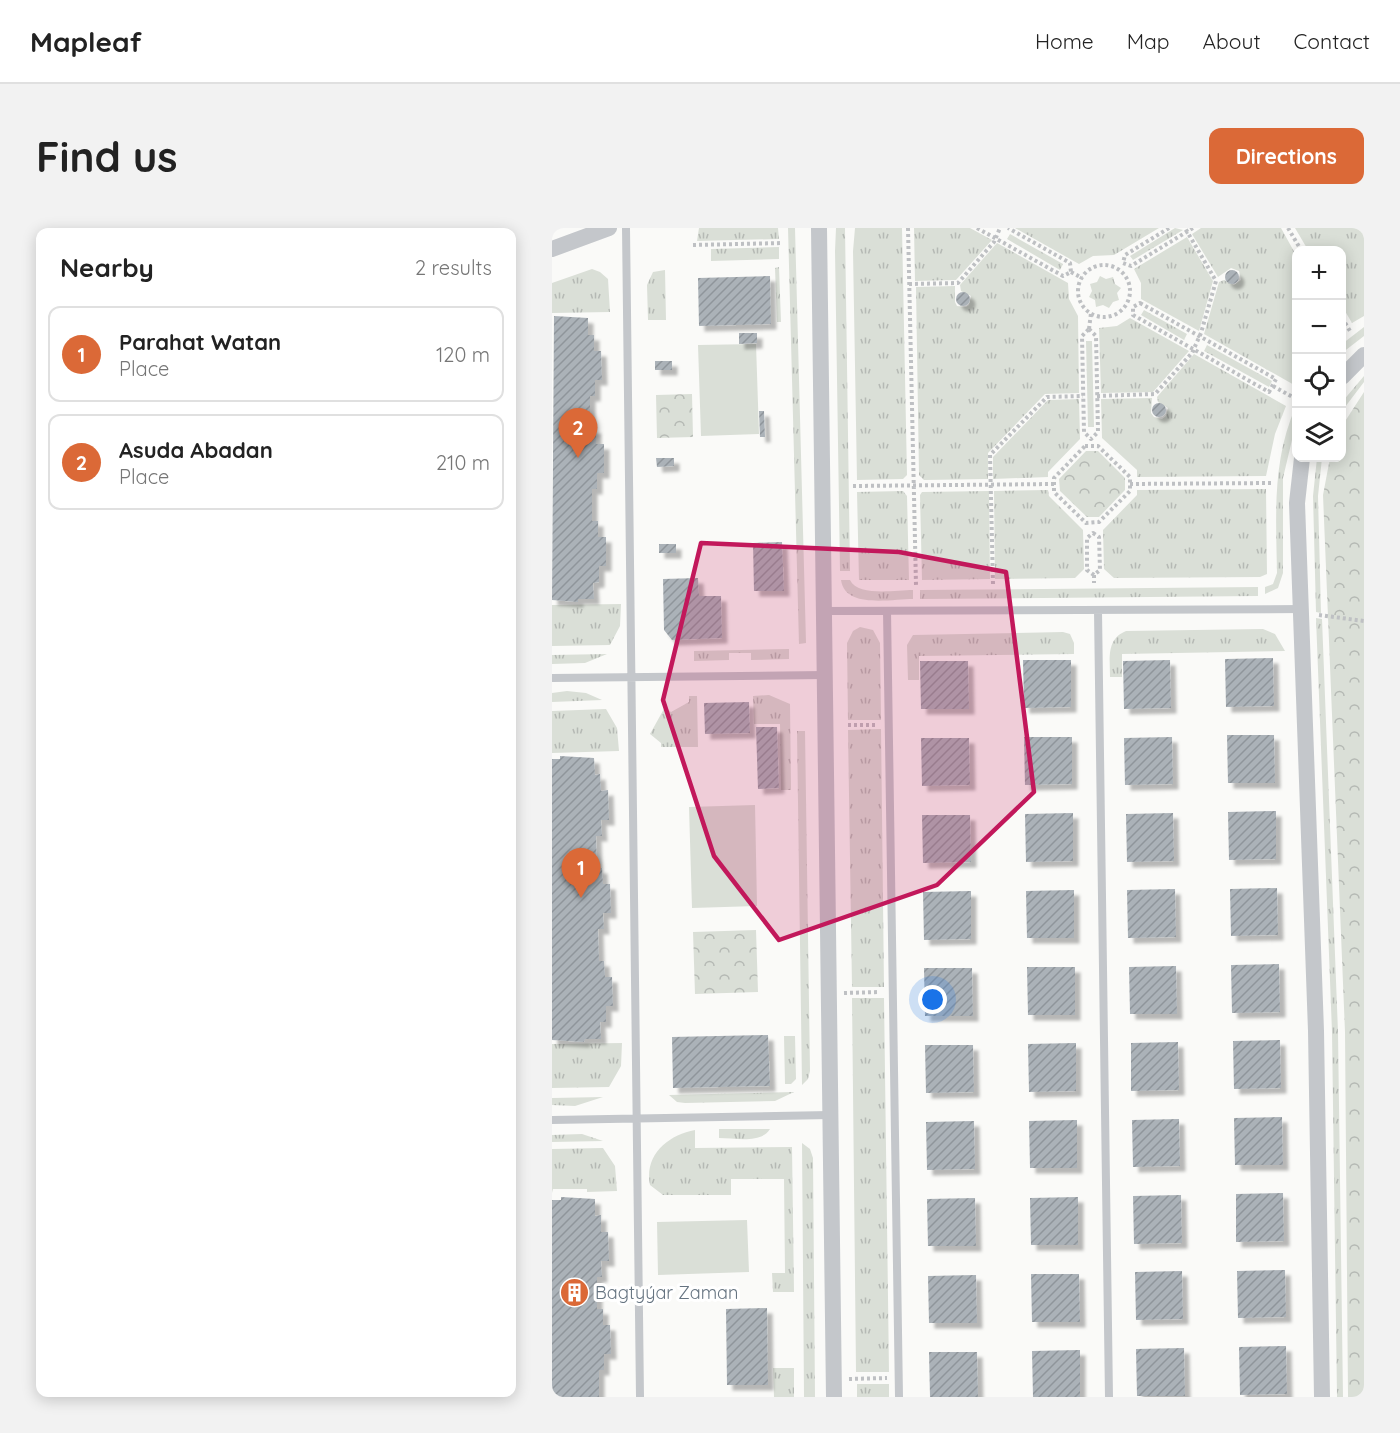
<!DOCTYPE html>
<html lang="en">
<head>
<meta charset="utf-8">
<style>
	:root { --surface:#fff; --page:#f2f2f2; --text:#222; --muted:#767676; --line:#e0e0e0; --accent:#db6937 }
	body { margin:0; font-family:Quicksand,sans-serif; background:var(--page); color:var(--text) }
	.controls { position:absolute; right:18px; top:18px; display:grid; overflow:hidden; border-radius:12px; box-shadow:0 3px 15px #0003 }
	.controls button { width:54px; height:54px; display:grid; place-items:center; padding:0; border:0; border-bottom:2px solid var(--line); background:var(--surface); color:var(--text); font:30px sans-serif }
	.you { position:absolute; left:381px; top:772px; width:21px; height:21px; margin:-15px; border:4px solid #fff; border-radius:50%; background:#1a73e8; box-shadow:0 0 0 9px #1a73e833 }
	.badge { display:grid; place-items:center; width:39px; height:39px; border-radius:50%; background:var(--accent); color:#fff; font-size:20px; font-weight:700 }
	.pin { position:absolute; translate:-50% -50px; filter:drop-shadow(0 2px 3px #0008) }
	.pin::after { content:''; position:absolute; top:32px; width:21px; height:18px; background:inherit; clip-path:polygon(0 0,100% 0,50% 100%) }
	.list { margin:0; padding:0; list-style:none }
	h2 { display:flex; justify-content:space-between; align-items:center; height:78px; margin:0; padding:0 24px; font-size:26px }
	h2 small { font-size:20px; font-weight:400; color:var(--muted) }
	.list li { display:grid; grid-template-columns:39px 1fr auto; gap:18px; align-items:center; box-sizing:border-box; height:96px; margin:0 12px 12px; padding:0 12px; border:2px solid var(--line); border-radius:12px }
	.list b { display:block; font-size:22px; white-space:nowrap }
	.list p { margin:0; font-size:20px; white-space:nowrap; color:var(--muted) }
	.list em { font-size:20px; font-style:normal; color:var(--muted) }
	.icon { flex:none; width:33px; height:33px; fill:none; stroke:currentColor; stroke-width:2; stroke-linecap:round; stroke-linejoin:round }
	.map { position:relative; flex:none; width:812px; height:1169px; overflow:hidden; border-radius:12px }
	header { display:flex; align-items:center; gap:36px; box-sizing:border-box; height:84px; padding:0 30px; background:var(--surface); border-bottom:2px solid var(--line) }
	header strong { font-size:28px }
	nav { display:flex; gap:33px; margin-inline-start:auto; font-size:21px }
	.intro { display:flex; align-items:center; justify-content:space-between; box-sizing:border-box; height:144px; padding:0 36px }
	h1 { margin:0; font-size:42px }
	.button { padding:15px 27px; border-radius:12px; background:var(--accent); color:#fff; font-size:21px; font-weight:700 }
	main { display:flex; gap:36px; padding:0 36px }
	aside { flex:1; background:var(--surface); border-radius:12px; box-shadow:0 3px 15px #0003 }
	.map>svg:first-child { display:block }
	.grass { fill:url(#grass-tufts) }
	.forest { fill:url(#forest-crowns) }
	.garden { fill:#dadfd7 }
	.building { fill:url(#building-hatch); filter:url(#shadow) }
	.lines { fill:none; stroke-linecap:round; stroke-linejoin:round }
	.path { stroke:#bec0c3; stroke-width:4; stroke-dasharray:3 3; stroke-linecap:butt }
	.lane { stroke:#c4c7cb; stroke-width:8 }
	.street { stroke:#c4c7cb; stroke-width:16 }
	.marked { fill:#c2185b; fill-opacity:0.2; stroke:#c2185b; stroke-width:4.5; stroke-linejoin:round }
	.labels { text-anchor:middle; stroke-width:6; stroke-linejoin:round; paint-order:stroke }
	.poi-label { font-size:18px; fill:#667481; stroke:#fff; text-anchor:start }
</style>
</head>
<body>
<header>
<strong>Mapleaf</strong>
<nav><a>Home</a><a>Map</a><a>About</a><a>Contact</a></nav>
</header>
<div class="intro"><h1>Find us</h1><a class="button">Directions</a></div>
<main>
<aside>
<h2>Nearby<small>2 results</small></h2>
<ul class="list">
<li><span class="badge">1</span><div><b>Parahat Watan</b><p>Place</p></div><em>120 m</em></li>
<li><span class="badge">2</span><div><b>Asuda Abadan</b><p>Place</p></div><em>210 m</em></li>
</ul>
</aside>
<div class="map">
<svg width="812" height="1169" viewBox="0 0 812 1169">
	<defs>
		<pattern id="grass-tufts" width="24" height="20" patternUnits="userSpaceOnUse" patternTransform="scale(1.5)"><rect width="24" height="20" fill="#dadfd7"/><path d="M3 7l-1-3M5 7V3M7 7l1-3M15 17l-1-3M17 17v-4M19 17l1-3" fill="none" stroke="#b5b9b4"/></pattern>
		<pattern id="forest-crowns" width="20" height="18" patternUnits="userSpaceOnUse" patternTransform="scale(1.5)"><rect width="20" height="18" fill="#dadfd7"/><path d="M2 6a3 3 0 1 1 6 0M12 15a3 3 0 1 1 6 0" fill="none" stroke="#b5b9b4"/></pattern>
		<pattern id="building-hatch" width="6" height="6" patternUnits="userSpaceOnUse" patternTransform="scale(1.5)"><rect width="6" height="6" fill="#abb2b8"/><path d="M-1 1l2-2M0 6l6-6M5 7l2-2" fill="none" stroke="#8f959b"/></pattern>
		<filter id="shadow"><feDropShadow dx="5.5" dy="5.5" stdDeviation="1.5" flood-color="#0004"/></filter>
	</defs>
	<rect width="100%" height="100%" fill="#fafaf8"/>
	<!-- grass -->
	<path class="grass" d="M147,0H226L227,11L145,13Z
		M236,0H243L254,415L247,416Z
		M284,0H293L298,343H288L283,23Z
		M303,0H350L355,247L351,251L305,252L301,23Z
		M362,0H418L440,12L404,52L363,53Z
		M463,0H607L562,27L541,28L527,36Z
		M623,0L631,2L581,32L578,28Z
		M649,0H729L744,27V158L652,106L667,54L672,52L682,57L689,52L687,43L679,40L666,49L640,6Z
		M743,0H812V88L800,95L790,78V22H756Z
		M458,6L511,36L508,42L455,11Z
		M635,9L661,53L647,103L589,71V55L582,41Z
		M445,15L516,55L517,71L526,88L527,165L493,166L436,225V251L372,252L367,247L364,59L403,58V74L405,78L414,79L417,77L419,68L409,63L408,57Z
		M227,19V31L159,33V21Z
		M227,39L229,94H225L223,40Z
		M40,41L48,44L56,51L58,84L0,85V55Z
		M113,42L114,92H96L95,57L101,44Z
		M548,48L554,51L561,49L563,56L569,60L565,65L567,72L561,74L557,80L551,77L544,79L543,72L537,69L540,63L538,56L545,54Z
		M592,82L635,106L632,112L589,87Z
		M578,90L637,123L601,164L549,165L547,100L565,98Z
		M812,99V108L790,125V116Z
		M534,113H540L542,199H536Z
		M655,117L720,153L717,159L652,123Z
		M642,126L734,178L723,206L714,248L585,249V242L550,210L549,171L600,170L599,185L602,189L610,191L614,188L616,180L606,174L605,169Z
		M812,148V154L790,183V174Z
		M527,171L528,211L496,244V249L441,251V229L496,172Z
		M744,178V195L731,250V345L726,360L713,366V359L721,356L725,345C724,287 720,232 744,178Z
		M765,230H770L766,268L769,385L764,384L761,268Z
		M714,261L715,346L708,349L562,350L552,341L551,302L585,267V262Z
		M496,262L497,268L531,302L532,341L523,350L443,351L442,263Z
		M351,263L355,268L357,352H307L305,264Z
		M437,263L438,351L370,352L368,267L370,264Z
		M289,352H298C306,369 344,362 361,362V371C339,371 293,381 289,352Z
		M706,359V368L368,371V362Z
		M69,376L68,398L58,417L0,418V377Z
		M764,390L770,391L786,804L791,1169H785L780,804Z
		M308,399L321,402L328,415L329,492H296L295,415L301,403Z
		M711,401L723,406L733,423L570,426V449H558C558,431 554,411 574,403Z
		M511,404L518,406L522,415V426L367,428V452H356L355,417L361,407Z
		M237,421V431L199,432V425H177V432L142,433V423Z
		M55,426L33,435L0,436V427Z
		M15,463L34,465L50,472L0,474V465Z
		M217,467L238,476L239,562H229L228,496H202L201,468Z
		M137,468H145L146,519H109V515L98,506L113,479L119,484L137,474Z
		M54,481L65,500L67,523L0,525V483Z
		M329,501L332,759H300L296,502Z
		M245,503H253L258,843L256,851L250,857Z
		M300,770H332L337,1144H304Z
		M232,808H243L244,851L239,856H233Z
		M70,815L69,838L57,859L0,860V816Z
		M242,864L223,873L133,875L125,874L117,867Z
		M51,869L23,878L0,877V870Z
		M167,901H218C209,916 183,910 167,910Z
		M143,902V920L240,919L242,1064H221L220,1045H233L232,951H179V967H111L98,957C92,927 116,907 143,902Z
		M30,906L51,913L0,914V907Z
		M250,915L258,921L261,930L263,1169H252Z
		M51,920L63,938L65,963L35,964V961H1L0,965V921Z
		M221,1140H242V1169H222Z
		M305,1156H337V1169H305Z"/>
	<!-- forest -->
	<path class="forest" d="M812,164V1169H796L793,804L771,267L778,230H790V198Z
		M140,166L141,209L105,210L104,167Z
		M534,223H546L573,250V262L547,289H535L508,263L507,251Z
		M204,702L206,764L143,766L141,704Z"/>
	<!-- garden -->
	<path class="garden" d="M204,116L207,206L149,208L146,117Z
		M203,577L205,678L140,680L137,579Z
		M195,992L197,1044L106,1047L105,994Z"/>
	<!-- building -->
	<path class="building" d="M673 49a7 7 0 1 1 14 0a7 7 0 1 1-14 0Z
		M218,48L219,96L147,98L146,50Z
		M404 71a7 7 0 1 1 14 0a7 7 0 1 1-14 0Z
		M2,88L36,90V107H42V123H49L50,152H43V168H38V200H44V216H52V245H45V261H40V293H46V309H54V338H47V354L41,355L42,371H26V374L0,372Z
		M187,105H205V115L187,116Z
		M103,133H120V142H103Z
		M600 182a7 7 0 1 1 14 0a7 7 0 1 1-14 0Z
		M207,183H212L213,209H208Z
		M104,230H122V238L105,239Z
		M230,314L232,363H202L201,315Z
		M107,316H124V325H107Z
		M146,350L147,368H169L170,410L120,412L112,402L111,351Z
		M721,430L722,478L674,479L673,431Z
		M471,432H519V479L472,480Z
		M618,432L619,480L572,481L571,433Z
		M368,433H416L417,481H369Z
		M197,474L198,505L153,506L152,475Z
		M204,499H225L227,560L206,561Z
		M675,507H722L723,555H676Z
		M472,509H520V556L473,557Z
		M620,509L621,556L573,557L572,510Z
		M369,510H417L418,557L370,558Z
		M8,528L42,530L43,547L48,546L49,563L56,562L57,592H49L50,608H44L45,640H50L51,656H58L59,685H51L52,701H46L47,733H52L53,749H60L61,778H54V794H48L49,811H33L32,814L0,812V531H8Z
		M724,583V631L677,632L676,584Z
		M521,585V633L474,634L473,586Z
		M621,585L622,633L575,634L574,586Z
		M370,587H418L419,634L371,635Z
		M725,660L726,707L679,708L678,661Z
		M623,661L624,709L576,710L575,662Z
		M522,662V710H475L474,663Z
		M419,663V711L372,712L371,664Z
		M727,736L728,784L680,785L679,737Z
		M624,738L625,786H578L577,739Z
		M475,739H523V787H476Z
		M372,740H420L421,788H373Z
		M216,807L218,858L121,860L120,809Z
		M728,812L729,860L682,861L681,813Z
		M626,814L627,862L579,863V815Z
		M524,815V863L477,864L476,816Z
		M373,817H421L422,864L374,865Z
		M730,889L731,937H683L682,890Z
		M627,891L628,938L581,939L580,892Z
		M525,892V940H478L477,893Z
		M422,893L423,941L375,942L374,894Z
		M731,965L732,1013L684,1014V966Z
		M629,967L630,1015L582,1016L581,968Z
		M9,969L43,971V988L49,987V1004H56L57,1033H49L50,1049H45V1081H51V1097H58L59,1126H52V1142H47V1169H0V972H9Z
		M526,969V1017H479L478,970Z
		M423,970L424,1018H376L375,971Z
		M733,1042L734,1089L686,1090L685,1043Z
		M630,1043L631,1091L584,1092L583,1044Z
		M479,1046H527L528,1094H480Z
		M424,1047L425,1095H377L376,1048Z
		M215,1080L216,1157H175L174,1081Z
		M734,1118L735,1166L688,1167L687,1119Z
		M632,1120L633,1168H585L584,1121Z
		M528,1122V1169H481L480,1123Z
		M377,1124H425L426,1169H378Z"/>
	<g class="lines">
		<!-- path -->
		<path class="path" d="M356,0L364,357
			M425,0L511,48L519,44L518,35L456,0
			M617,0L573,27L571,35L579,38L641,0
			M736,0L749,22
			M141,17L231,15
			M526 63a26 26 0 1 1 52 0a26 26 0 1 1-52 0Z
			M519,44L530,50
			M357,56L406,55L442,14L448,0
			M588,75L724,151L717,164L581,87V79Z
			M790,90L798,103
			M537,101L544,108L546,204L539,211L532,204L530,108Z
			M537,101L539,85
			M721,158L744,171
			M545,168L603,166L640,125L649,105L664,53L633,0
			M533,218H546L578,249V263L547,294L534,295L502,264V250Z
			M578,256L719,255
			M301,258L502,256
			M541,305L547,309L548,342L542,347L535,342V310Z
			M542,347V355
			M441,356L438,227L495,169L531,168
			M767,387L812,393
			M296,497H326
			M292,765L327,764
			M297,1151L335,1150"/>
		<!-- lane -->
		<path class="lane" d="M74,0L88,1169
			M272,383L750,381
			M335,383L347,1169
			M546,383L557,1169
			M0,450L272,447
			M0,892L278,887"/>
		<!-- street -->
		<path class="street" d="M267,0L282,1169
			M0,21L57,0
			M790,149L812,127
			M750,230L745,275L764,803L770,1169"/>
	</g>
	<!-- marked area -->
	<path class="marked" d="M149,315L347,324L454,344L482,564L385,657L227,712L162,628L111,472Z"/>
	<!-- icons -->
	<defs>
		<symbol id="building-disc" viewBox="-11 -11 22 22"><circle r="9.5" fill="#db6937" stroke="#fff"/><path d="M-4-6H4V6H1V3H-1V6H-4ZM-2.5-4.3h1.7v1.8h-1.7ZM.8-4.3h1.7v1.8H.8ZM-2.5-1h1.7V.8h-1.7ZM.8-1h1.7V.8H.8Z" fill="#fff"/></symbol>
	</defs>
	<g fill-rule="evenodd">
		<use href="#building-disc" x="6" y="1048" width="33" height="33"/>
	</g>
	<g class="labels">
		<!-- poi labels -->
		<g class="poi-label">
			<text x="43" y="1071">Bagtyýar Zaman</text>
		</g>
	</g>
</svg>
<div class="controls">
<button>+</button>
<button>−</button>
<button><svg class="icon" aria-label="locate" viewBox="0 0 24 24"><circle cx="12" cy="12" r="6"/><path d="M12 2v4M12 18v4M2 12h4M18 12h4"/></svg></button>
<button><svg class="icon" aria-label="layers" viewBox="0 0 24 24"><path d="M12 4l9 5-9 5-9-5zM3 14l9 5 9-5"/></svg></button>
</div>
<div class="you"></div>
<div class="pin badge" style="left:29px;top:670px">1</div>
<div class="pin badge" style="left:26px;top:230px">2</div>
</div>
</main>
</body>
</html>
